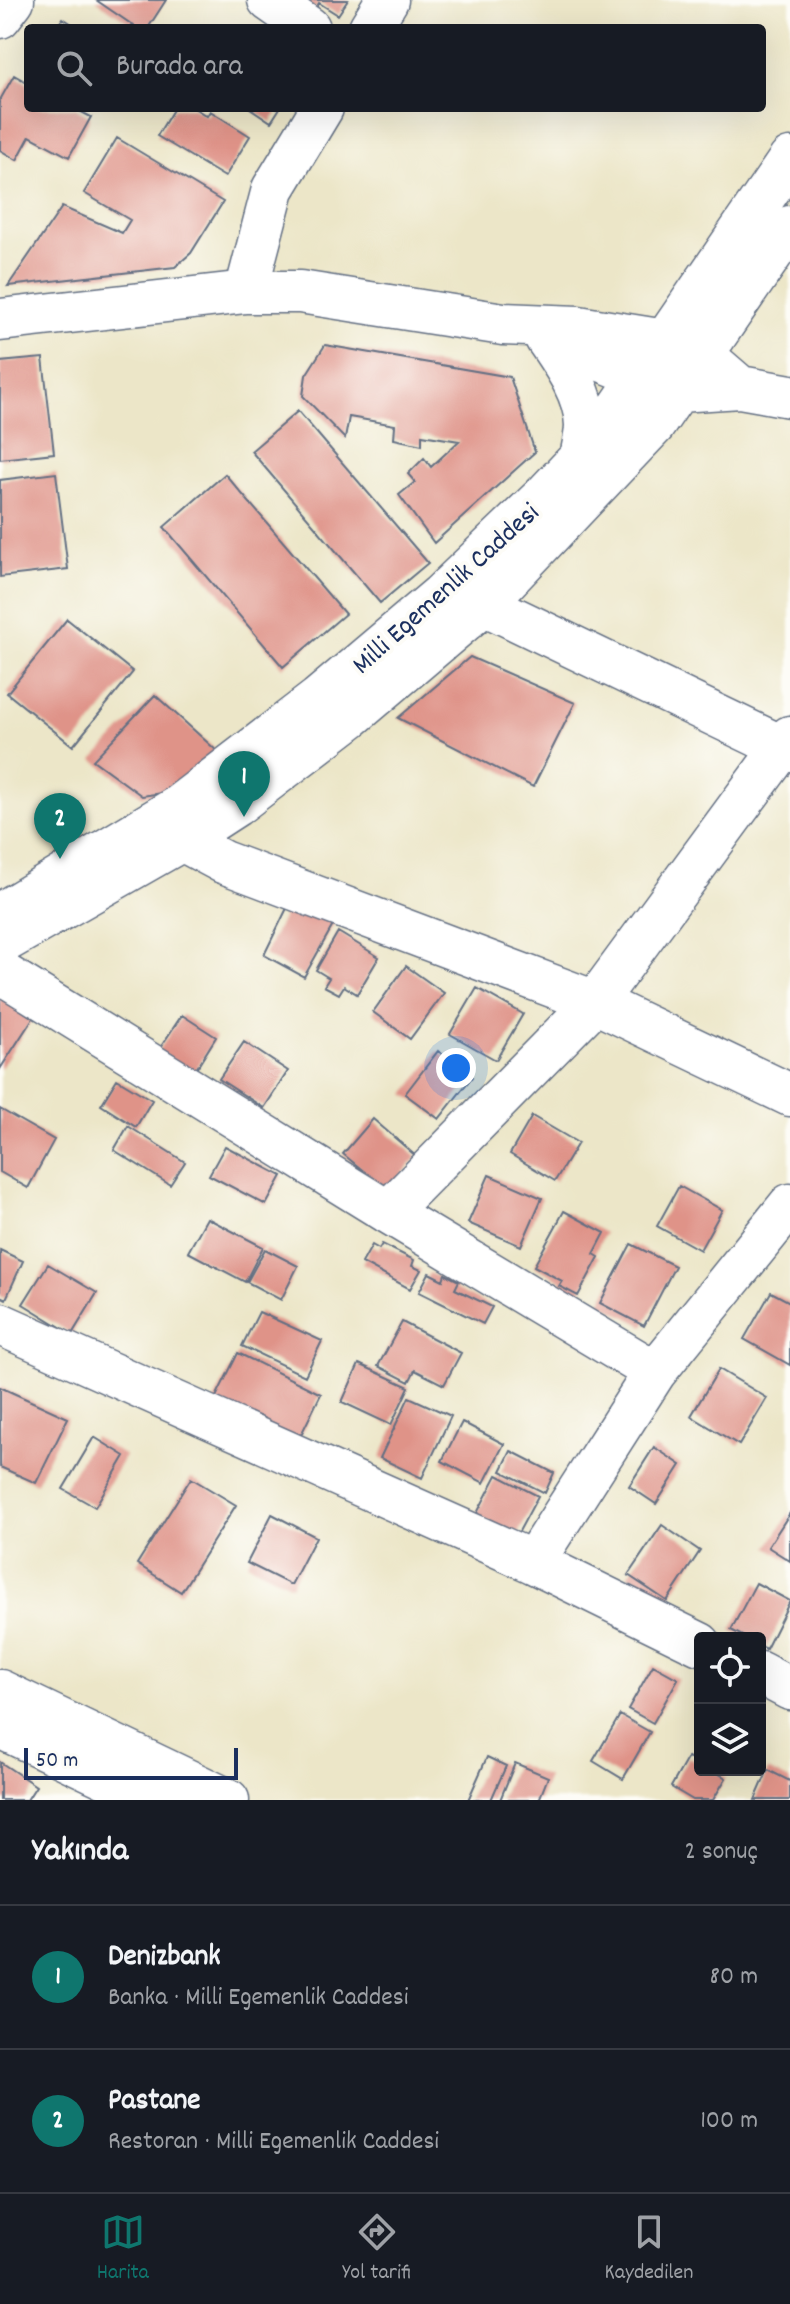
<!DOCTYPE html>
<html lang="tr">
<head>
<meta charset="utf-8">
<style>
	:root { --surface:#171b24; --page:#242831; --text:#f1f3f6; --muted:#9ea1a6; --line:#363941; --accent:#0f766e }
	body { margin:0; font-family:Dekko,sans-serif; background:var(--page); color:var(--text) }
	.controls { position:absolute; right:24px; bottom:24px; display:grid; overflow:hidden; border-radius:8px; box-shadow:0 8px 32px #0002 }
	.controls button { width:72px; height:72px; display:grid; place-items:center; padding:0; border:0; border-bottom:2px solid var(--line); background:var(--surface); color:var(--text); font:40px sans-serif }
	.scale { position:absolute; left:24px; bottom:20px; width:214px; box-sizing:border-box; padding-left:8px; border:4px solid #1b2f5e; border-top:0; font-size:22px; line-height:28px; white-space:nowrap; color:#1b2f5e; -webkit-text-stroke:6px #fdfcf7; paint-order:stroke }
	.you { position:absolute; left:456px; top:1068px; width:28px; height:28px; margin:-20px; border:6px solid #fff; border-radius:50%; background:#1a73e8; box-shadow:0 0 0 12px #1a73e833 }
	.badge { display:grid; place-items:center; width:52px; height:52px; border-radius:50%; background:var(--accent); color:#fff; font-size:26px; font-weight:700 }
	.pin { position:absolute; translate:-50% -66px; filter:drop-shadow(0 2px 4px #0008) }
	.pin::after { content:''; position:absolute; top:42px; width:28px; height:24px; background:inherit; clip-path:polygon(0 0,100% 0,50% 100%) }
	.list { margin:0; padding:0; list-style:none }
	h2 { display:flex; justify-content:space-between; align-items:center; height:104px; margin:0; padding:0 32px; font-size:34px }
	h2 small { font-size:26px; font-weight:400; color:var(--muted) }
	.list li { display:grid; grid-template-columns:52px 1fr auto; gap:24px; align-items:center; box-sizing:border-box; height:144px; padding:0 32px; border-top:2px solid var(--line) }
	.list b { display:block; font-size:30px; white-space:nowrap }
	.list p { margin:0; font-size:26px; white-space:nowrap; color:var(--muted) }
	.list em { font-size:26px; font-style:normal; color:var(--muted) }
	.icon { flex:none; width:44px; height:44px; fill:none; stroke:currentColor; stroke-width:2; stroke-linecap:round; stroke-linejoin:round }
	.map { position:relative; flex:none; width:790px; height:1800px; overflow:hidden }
	.search { position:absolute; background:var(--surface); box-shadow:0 8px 32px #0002; left:24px; right:24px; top:24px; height:88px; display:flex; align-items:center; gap:20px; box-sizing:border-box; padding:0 28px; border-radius:8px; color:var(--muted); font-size:30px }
	.sheet { height:392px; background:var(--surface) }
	nav { display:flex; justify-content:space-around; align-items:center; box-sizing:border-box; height:112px; border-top:2px solid var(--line); background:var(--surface); font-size:22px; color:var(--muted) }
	nav a { display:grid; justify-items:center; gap:4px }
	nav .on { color:var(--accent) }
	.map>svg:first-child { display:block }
	.building { fill:#df9388 }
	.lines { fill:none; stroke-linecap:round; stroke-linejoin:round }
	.minor-casing { stroke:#646f83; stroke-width:45 }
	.minor { stroke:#fff; stroke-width:42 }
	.labels { text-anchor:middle; stroke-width:8; stroke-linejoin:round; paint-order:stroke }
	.street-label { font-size:28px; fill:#1b2f5e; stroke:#fdfcf7 }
</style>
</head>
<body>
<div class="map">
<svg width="790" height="1800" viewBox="0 0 790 1800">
	<rect width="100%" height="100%" fill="#fdfcf7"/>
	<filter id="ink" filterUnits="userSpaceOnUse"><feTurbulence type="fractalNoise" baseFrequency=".0125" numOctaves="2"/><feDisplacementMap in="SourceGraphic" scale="16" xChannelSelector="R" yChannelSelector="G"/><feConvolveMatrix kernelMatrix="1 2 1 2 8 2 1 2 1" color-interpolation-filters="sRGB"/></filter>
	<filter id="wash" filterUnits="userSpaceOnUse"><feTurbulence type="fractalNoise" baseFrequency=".006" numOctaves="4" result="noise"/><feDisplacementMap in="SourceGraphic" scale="32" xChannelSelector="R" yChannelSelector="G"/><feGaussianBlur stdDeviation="1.8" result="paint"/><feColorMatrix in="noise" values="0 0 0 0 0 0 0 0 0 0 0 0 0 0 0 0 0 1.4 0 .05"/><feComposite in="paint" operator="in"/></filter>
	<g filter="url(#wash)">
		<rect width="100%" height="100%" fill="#ece6c8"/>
		<g id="blocks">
			<!-- building -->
			<path class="building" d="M96,0H166L148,28H137Z
				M300,0H348L338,15L319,3L315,10Z
				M63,18L78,28H56Z
				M14,75L28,83V108H74L91,117L69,157L30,136L17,160L0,150V100Z
				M174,108H194L207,116L210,111L250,136L225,177L157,136Z
				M250,108H280L271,122Z
				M117,138L223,202L191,253L175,267L8,286L62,207L122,233L130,220L84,193Z
				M325,345L510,377L535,452L434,543L399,495L415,482L408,474L424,458L431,467L459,441L422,435V445L394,439L395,425L349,417L345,439L303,396L306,375Z
				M43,358L54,453L0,459V362Z
				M298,411L428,563L380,603L251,451Z
				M56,473L68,569L0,577V480Z
				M225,474L345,614L283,667L164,527Z
				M67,619L133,672L73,746L7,693Z
				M470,657L575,703L533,787L398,718Z
				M155,695L218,752L168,792L142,796L93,760Z
				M289,904L336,920L304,977L264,955Z
				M338,932L379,957L357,994L344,986L339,994L324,986L329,978L316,970Z
				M406,966L444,993L410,1039L373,1012Z
				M477,988L523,1014L496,1060L450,1034Z
				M0,996L33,1018L0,1069Z
				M182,1015L216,1037L193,1074L158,1051Z
				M244,1042L288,1071L264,1108L219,1079Z
				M438,1051L472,1077L439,1119L405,1094Z
				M117,1079L152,1100L136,1127L101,1105Z
				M0,1109L54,1140L28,1188L0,1172Z
				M532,1116L578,1143L555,1181L510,1154Z
				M373,1119L417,1157L388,1191L343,1154Z
				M128,1126L185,1162L170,1185L114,1150Z
				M225,1146L282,1176L266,1205L209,1175Z
				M489,1175L542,1198L521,1246L468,1223Z
				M679,1186L722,1210L700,1250L657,1226Z
				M564,1211L605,1233L594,1254L599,1257L578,1296L559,1286L562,1281L534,1266Z
				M207,1218L263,1247L245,1282L188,1252Z
				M382,1244L414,1260L412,1266L421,1270L410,1289L362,1263L372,1245L379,1249Z
				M631,1244L675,1266L644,1326L600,1303Z
				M265,1249L298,1266L281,1300L247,1282Z
				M0,1250L23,1261L6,1299L0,1296Z
				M48,1264L97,1293L72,1334L23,1304Z
				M429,1273L443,1280L445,1274L459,1281L455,1289L492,1307L483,1324L419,1292Z
				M771,1292L790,1302V1365L744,1339Z
				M259,1312L322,1341L305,1376L242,1346Z
				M402,1322L461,1353L444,1385L415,1370L409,1382L378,1366Z
				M238,1353L321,1394L296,1445L213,1403Z
				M359,1364L409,1387L391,1425L342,1402Z
				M719,1369L767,1398L739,1445L691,1416Z
				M0,1387L68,1418L36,1483L0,1467Z
				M409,1397L451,1416L422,1478L380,1458Z
				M462,1422L504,1444L484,1483L442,1461Z
				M94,1437L125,1456L95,1507L63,1489Z
				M654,1447L681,1465L656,1504L629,1486Z
				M511,1451L554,1473L545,1493L501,1471Z
				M497,1475L538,1496L516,1537L476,1515Z
				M191,1478L236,1505L181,1592L137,1564Z
				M790,1513V1561L768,1547Z
				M272,1514L316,1537L291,1585L247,1563Z
				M662,1525L700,1551L667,1601L628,1575Z
				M756,1583L790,1601L766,1649L760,1645V1638H746L731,1630Z
				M653,1665L678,1679L653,1723L628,1709Z
				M620,1715L650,1732L623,1779L593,1761Z
				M487,1757L506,1766L491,1800H468Z
				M688,1757L700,1763V1770H712L726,1778L713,1800H693L671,1787Z
				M0,1762L36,1786L27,1800H0Z
				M515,1763L548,1777L539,1800H500Z
				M768,1770L790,1781V1800H755Z"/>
		</g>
	</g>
	<g filter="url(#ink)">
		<use href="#blocks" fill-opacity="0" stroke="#646f83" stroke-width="2"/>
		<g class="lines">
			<defs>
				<path id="minor" d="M269,0L309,28
					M0,17L13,0
					M370,28L387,0
					M246,292L273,189L322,108
					M0,320L246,292H300L503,324L578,327L665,341L703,355L740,387
					M546,338C563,363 585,393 586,425C586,435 583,447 581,457
					M554,341L678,391L740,387L790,396
					M484,604L790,751
					M182,840L223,862L595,1002L790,1095
					M0,914L176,808L318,699L441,595L543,497L581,457L610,421L790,159
					M0,944L182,840L236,805L351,717L484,604L654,425L790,227
					M0,972L388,1212L655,1372
					M388,1212L595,1002L790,737
					M0,1324L533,1562L700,1644
					M533,1562L655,1372L790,1205
					M760,1673L790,1689
					M0,1691L228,1800
					M0,1727L154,1800"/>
			</defs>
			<!-- minor casing -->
			<use href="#minor" class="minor-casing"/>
			<!-- minor -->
			<use href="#minor" class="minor"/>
		</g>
	</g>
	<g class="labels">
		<!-- street labels -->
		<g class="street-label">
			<text transform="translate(444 587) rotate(-42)" y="10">Milli Egemenlik Caddesi</text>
		</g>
	</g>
</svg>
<div class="controls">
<button><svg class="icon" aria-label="locate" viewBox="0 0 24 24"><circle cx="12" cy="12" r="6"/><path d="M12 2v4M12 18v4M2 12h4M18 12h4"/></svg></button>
<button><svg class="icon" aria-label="layers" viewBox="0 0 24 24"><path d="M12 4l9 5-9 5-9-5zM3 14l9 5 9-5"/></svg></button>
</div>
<div class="scale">50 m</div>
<div class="you"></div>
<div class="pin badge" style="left:244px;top:817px">1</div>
<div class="pin badge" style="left:60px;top:859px">2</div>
<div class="search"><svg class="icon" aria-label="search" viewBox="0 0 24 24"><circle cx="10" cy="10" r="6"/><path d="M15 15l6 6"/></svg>Burada ara</div>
</div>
<section class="sheet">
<h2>Yakında<small>2 sonuç</small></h2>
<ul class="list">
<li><span class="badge">1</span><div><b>Denizbank</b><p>Banka · Milli Egemenlik Caddesi</p></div><em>80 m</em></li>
<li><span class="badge">2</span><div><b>Pastane</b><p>Restoran · Milli Egemenlik Caddesi</p></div><em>100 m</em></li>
</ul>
</section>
<nav>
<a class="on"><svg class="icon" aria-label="map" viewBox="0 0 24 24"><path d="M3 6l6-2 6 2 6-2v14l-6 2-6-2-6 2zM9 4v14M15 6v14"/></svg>Harita</a>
<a><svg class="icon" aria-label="directions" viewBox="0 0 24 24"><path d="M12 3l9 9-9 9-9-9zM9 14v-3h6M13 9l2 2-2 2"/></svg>Yol tarifi</a>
<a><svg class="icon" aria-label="saved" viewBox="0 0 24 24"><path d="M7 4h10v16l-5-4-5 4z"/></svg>Kaydedilen</a>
</nav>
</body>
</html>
